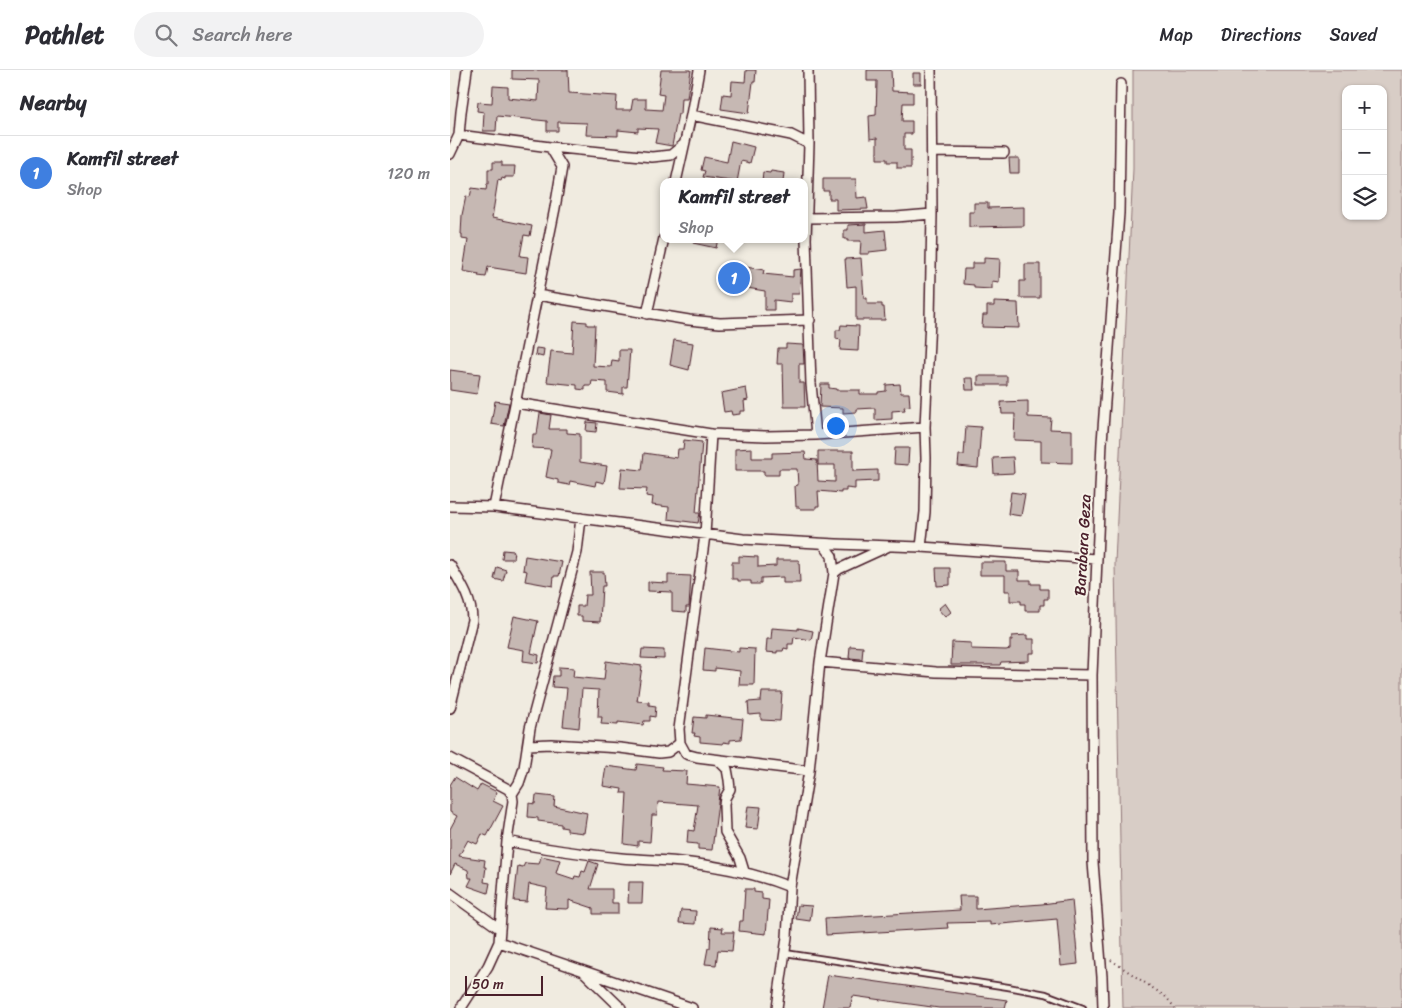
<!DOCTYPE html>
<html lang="en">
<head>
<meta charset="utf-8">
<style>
	:root { --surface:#fff; --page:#f2f2f3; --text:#2b2b33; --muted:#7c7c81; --line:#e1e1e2; --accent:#2563eb }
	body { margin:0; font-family:Sriracha,sans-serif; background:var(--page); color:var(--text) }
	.controls { position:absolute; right:15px; top:15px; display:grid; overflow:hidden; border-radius:10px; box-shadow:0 1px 4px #0004 }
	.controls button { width:45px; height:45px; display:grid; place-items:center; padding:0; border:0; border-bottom:1px solid var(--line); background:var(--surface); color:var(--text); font:25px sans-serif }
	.scale { position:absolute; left:15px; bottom:12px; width:78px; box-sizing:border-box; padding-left:5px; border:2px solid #4a1f2b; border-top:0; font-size:14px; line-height:18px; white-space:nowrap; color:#4a1f2b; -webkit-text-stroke:4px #f7f3e8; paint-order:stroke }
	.you { position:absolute; left:385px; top:355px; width:18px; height:18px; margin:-12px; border:4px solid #fff; border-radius:50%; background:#1a73e8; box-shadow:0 0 0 8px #1a73e833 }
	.badge { display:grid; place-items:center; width:32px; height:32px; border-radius:50%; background:var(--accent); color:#fff; font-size:16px; font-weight:700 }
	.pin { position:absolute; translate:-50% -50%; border:2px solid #fff; box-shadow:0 1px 5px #0006 }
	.popup { position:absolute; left:210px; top:108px; width:148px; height:65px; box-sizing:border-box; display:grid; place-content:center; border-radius:10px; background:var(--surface); filter:drop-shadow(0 1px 4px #0005); font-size:16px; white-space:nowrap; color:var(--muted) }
	.popup b { font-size:19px; color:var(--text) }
	.popup::after { content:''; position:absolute; left:50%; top:100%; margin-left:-10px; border:10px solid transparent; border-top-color:var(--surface) }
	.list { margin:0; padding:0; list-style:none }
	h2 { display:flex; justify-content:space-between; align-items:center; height:65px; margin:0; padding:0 20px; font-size:21px }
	h2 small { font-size:16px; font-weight:400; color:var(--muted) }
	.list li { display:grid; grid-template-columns:32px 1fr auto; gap:15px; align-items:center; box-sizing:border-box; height:75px; padding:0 20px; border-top:1px solid var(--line) }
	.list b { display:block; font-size:19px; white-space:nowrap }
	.list p { margin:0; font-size:16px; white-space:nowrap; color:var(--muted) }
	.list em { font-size:16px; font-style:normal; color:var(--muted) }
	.icon { flex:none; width:28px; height:28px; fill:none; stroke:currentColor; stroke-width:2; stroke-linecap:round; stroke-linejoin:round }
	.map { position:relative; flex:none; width:952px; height:938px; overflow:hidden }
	header { display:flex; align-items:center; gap:30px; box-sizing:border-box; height:70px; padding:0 25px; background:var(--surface); border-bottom:1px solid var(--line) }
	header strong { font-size:24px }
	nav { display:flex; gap:28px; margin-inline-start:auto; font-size:18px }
	.search { width:350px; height:45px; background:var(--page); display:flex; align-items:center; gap:12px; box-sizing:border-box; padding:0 18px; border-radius:28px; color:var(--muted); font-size:19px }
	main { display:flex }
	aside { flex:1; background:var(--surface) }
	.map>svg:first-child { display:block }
	.green { fill:#d8cdc6; stroke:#917678; fill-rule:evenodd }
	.building { fill:#c6b8b3; stroke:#4a1f2b }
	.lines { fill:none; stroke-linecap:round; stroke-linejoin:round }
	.service-casing { stroke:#4a1f2b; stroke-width:8 }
	.minor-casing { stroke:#4a1f2b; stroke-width:12 }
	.path { stroke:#4a1f2b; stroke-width:2; stroke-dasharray:1 4; stroke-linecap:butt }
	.service { stroke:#f7f3e8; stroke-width:4.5 }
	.minor { stroke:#f7f3e8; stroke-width:9 }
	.labels { text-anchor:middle; stroke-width:4; stroke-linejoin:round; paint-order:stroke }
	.street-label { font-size:16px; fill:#4a1f2b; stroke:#f7f3e8 }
</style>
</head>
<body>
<header>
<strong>Pathlet</strong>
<div class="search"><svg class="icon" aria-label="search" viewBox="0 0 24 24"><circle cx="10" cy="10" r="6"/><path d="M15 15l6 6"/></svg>Search here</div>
<nav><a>Map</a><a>Directions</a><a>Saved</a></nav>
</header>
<main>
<aside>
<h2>Nearby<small></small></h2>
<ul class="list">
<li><span class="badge" style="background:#3f7fe0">1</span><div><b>Kamfil street</b><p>Shop</p></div><em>120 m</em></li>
</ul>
</aside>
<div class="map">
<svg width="952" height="938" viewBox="0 0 952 938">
	<rect width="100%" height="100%" fill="#f0ebe0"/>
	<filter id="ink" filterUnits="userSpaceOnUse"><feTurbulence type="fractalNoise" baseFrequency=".02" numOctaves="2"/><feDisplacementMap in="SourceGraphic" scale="10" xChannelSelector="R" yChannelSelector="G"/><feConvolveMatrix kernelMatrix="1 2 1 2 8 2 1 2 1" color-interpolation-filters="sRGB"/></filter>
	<g filter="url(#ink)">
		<!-- green -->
		<path class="green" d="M683,0H952V938H673L665,493L683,99ZM896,19H933V146H896Z"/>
		<!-- building -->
		<path class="building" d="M62,0H118L119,23L167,26L166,40H181L183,29H196V39L212,40L214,25L208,24L211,0H241L237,28H231L230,44H228L222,76L205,73L208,59L188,58V62L168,60V66L136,65L137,53L108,52V61H97V51L47,46L46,61H33L34,42L27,41L28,32L42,33L43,16L58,17V28L88,31L89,10L62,9Z
			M296,0H306L305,12H303L299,43L271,39L273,24L281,25L282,11L295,12Z
			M417,0H441L442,21L463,22V33H453L452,51H462V64H454V80H461V98H447V92H437V89H427V68L420,69L419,46L426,45L427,11H417Z
			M463,3H471V14H463Z
			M281,71L304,77L300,93L291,91L287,112L253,107L255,101L251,100L254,87L277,92Z
			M559,88H569V103H560Z
			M43,92H52V96H65L64,107H55V109L52,108L51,111L48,110L42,148L82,156L80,166L74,165L70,186L78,187L76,203L38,197L36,207L28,206L29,204L13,201L18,170L12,169V164H11L12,145L16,126L20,127L22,118L36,120L37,114H38V99H43Z
			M321,101L334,103L333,112L312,111L313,102L320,103Z
			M373,109H406L407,128L416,127L418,139L386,140V129H379V121H373Z
			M524,133H538V138L574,137V156L519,157V142H524Z
			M416,154V162L435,160L437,180L419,182V184H410L411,171H397V169H394V160H398V155Z
			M243,169H268L266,178L243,173Z
			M411,188L414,228H417V234H432V237H434L435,250H406V216L397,217L395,189Z
			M534,188L550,189L549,212L542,211V219L524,218V215L513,214L514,199H522V193H534Z
			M575,194H590V228H570V211H575Z
			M289,196L314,200L313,204L343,207V200L351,199L349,224H341V232L324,230V240H315V221L291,217L292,210L286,209Z
			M544,232L568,233L569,258L532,257L533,245H537V236H544Z
			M124,251L137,252V255H145L143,296L161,297L162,290L169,291V280H180L177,317H173V324L157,322V312L142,311L141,316H135V320L127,319V315L97,312L101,281L122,283Z
			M391,255L409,256L408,281L390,280L391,270L386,269V260H390Z
			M224,270L243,273L239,300L220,295Z
			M336,274L353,275L354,294H349V313H354L355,337H334L333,294H327L328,278H336Z
			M86,278L94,279L93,287L85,285Z
			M0,300L30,304L27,324L0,320Z
			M528,306H557V315H528Z
			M515,308H523L524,320H516Z
			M371,314H379V318L386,319V320H410V324H428V322L436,321V315L450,314L451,323H459L460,336L454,337L455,340L442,341V349L425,350V338L407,339V342L393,343V338L370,337Z
			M296,318L298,330L294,331L295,341H290V344L282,345L281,341L274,342L271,323Z
			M45,331L59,333L54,356L41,354Z
			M578,331V347L601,348L600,359L622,360V393L591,392V371L564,370L565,344H552L551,332Z
			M90,343L101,345L99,359H117V363L130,364V392L157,396L154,413L146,411L145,416L120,411L119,415L108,413V410L96,407L101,379L82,378L83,364H87Z
			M137,352L147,353L146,362L136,361Z
			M516,356L531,357L528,398L508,396L509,385H514Z
			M234,370L252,372L246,443H250L248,453L218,449L219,437L202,435L203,427L196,426L197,419L170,418L172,398L192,400L194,383L227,388L228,379H233Z
			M302,378V388H322V383L355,382L356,389L367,390L368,411L385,412V395H368V381H403V401L428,400V411L405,412V419L396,418V421H391V423L368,421L369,436H366V439H350L349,437H346L345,416L348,415L347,399H329V405H314V401H285V379Z
			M445,378H459L458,395L444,394Z
			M563,387L564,403L544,404L543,388Z
			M561,422L575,424L571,446L558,444Z
			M53,480L64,481L63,489H52Z
			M75,486L112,492L109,506H104L103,516L75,511L77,501L73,500Z
			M289,486L308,487V497L326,496V490H349L350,513H333V507L311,508V514H301V511H288V509H282V492H289Z
			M530,492H556V501H569V510H581V514H590V519H598V529H594V535H590V541H575V534H571V531H560V521H555V505H530Z
			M47,497L56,500L53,511L44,509Z
			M486,498H500V515L487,516Z
			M140,502H154L155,516H152L150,552L132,551V546H127V536H134L135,525H141Z
			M218,505L241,506L239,537H236V542L222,541V522L198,521V512L218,513Z
			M495,533L501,542L495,547L488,539Z
			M64,546L88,551L81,583L89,585L88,593L73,591L74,580L57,577Z
			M322,558L348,560V558L363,561L361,570L344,567L343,574H338V579L334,578L333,581H327V583L316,582L317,569H321Z
			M577,565V569H584V583H579V591L551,592L550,595H501L502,572L521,573V579L556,580L560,579V570H562V566Z
			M400,576L413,577L412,589L399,588Z
			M255,578L289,582V578L305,579L304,615H289L290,601L265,598V601L253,600Z
			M192,579L214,580V589L191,588Z
			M156,591L192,596L187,631L199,632V635L206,636L205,647L200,646V651H194L193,655L168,652V655L151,654L152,647H148L149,620L132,619L129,658L113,656L117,618L102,617L103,606H109V597L124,598L123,607L154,610Z
			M312,622H332L330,651L311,650V644L299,645L298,632L311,631Z
			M256,645L293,649L291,669L280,670V673L273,672V674L250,672V667L244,666L245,663H242L244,647L256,648Z
			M187,694L213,697L212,700L237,701L236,714L270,717L262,780L248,779V774L237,773L238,760L244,761L248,735L236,734L208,732L207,745H202L200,772L188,771V776L174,774L177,723H171L172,719L153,716L156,696L186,700Z
			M5,707L27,721L31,714L47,722L43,731L53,736L37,766L32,764L27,774L18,770L9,786L35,790L34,797H36L34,812L40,813L38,823L18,816L22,808H19L18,800L5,794L0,804V759L7,746L0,742V715Z
			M86,725L105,727L104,736L137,743L134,763L117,761V758L111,757V754L88,751V748L78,747L79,733L85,734Z
			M298,736L311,737L308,759L295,758Z
			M91,786L110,790L106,803L124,809L125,806L130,807L132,801L135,802L139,791L148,794L140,819H162V833H168V844H143V838L119,830V838L117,839L95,838L97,818L79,814L77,832L64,831L68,796L73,797L75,793L89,794Z
			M179,812H193L192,833H178Z
			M295,819H304V822L312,823V829L319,830L316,864L289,861L290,851H293Z
			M509,826H526V839L592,834L622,830L628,894L611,896L607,849L540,855V852L497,853L498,858L376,865L375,848L510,840Z
			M348,835L362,836L360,851L346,849Z
			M231,840L246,841L245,854L229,853Z
			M261,857L273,858L272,862H284L282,881L268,880L266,895L255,894L258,878H260Z
			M378,905L557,930L555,938H489L403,926L400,938H372Z"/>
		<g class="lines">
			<defs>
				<path id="service" d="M335,883L558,917L596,924L633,938"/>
				<path id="minor" d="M358,0L359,74L356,169L361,314L366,365
					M241,45L341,65L359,74
					M9,65L100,77L202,87L221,85L233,75
					M482,82L554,83
					M0,84L9,65L11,42L17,0
					M226,112L241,45L249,0
					M357,148L446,147L482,144
					M87,225L239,250L270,253L360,250
					M197,244L214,168
					M66,333L261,364L316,366L366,365L475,357
					M261,364L255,465L229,659L230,673L236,684L247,687L359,701
					M0,436L44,437L293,469L386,474L471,477L646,489
					M44,437L105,138L112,97L100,77
					M471,477L475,442L476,388L475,357L480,249L482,144L481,0
					M0,495C10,512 22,529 22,550L0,638
					M384,503L389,499L437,477
					M370,592L486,602L642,605
					M78,675L101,674L170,678L209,683L218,682L230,673
					M0,688L58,719L62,724L63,731L57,771L49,872L38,896L11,938
					M268,690L277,699L279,710L280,719L275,728L274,735L275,762L290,788L294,801
					M62,724L69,713L74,698L80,658L127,482L131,448
					M57,771C95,779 132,784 171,788C194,790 217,790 240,793C275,797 307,804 340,817
					M0,823L50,859
					M49,872L242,938
					M135,903L171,938
					M327,938L337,867L340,817L359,701L370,592L384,503L382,486L373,474
					M653,938L652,907L643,792L642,605L652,372L669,143L671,14"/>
			</defs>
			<!-- service casing -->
			<use href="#service" class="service-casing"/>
			<!-- minor casing -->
			<use href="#minor" class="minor-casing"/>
			<!-- path -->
			<path class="path" d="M661,890L716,927L725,938"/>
			<!-- service -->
			<use href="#service" class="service"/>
			<!-- minor -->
			<use href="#minor" class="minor"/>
		</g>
	</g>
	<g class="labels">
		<!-- street labels -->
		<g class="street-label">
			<text transform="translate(632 475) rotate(-87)" y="6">Barabara Geza</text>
		</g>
	</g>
</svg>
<div class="controls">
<button>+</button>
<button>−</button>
<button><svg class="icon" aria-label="layers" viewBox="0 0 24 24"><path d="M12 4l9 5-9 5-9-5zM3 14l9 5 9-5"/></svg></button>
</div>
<div class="scale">50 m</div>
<div class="you"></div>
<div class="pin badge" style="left:284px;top:208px;background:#3f7fe0">1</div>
<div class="popup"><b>Kamfil street</b>Shop</div>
</div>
</main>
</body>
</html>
